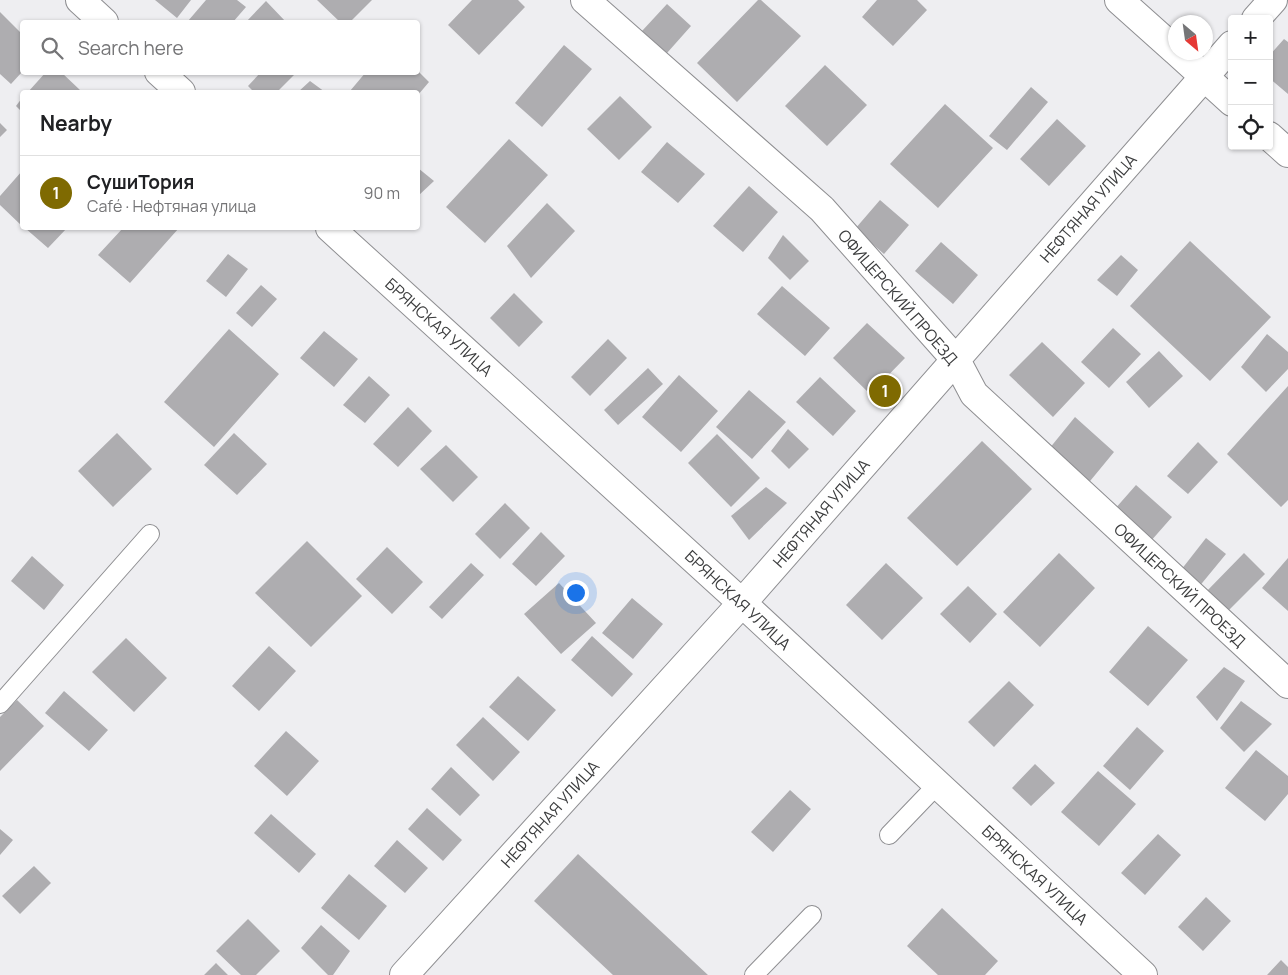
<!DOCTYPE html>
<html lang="en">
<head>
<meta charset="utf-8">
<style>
	:root { --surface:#fff; --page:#f6f6f6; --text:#202124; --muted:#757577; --line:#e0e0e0; --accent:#7f6a01 }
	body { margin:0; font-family:Manrope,sans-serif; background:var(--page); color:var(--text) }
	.controls { position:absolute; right:15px; top:15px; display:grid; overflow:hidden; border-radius:5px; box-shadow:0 1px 4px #0004 }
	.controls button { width:45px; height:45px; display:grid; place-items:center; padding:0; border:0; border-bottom:1px solid var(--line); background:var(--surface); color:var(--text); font:25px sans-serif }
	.compass { position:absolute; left:1168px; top:15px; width:45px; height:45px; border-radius:50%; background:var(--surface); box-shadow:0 1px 4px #0004; rotate:151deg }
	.you { position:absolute; left:575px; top:592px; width:18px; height:18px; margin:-12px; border:4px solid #fff; border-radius:50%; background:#1a73e8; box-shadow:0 0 0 8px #1a73e833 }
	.badge { display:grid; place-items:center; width:32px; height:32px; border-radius:50%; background:var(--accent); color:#fff; font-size:16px; font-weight:700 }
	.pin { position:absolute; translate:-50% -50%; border:2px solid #fff; box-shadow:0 1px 5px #0006 }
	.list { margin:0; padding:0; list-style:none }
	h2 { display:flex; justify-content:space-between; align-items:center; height:65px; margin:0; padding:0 20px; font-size:21px }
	h2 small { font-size:16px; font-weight:400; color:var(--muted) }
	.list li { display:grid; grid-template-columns:32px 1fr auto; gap:15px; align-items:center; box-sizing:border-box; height:75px; padding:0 20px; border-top:1px solid var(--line) }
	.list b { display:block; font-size:19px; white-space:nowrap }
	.list p { margin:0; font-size:16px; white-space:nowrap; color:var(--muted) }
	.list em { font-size:16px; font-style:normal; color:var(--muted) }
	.icon { flex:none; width:28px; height:28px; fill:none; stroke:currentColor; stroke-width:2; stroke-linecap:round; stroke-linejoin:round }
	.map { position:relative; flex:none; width:1288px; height:975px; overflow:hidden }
	.search { position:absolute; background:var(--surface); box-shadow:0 1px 4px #0004; left:20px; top:20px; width:400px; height:55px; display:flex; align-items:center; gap:12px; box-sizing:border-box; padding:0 18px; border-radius:5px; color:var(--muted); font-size:19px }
	.panel { position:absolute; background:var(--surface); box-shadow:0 1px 4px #0004; left:20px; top:90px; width:400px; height:140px; border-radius:5px }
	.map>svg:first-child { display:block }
	.building { fill:#aeadb0 }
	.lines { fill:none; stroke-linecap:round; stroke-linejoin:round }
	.service-casing { stroke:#8e8e91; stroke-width:20 }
	.minor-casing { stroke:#8e8e91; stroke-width:30 }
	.tertiary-casing { stroke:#8e8e91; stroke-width:30 }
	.service { stroke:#fff; stroke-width:18 }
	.minor { stroke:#fff; stroke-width:28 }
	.tertiary { stroke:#fff; stroke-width:28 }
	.labels { text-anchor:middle; stroke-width:4; stroke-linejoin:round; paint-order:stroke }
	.street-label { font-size:16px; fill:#3c3d3e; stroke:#fff }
</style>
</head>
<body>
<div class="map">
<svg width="1288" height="975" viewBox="0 0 1288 975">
	<rect width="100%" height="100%" fill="#eeeef1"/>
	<!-- building -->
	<path class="building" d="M155,0H191L177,18Z
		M206,0H237L246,7L233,22H189L188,21Z
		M317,0H372L350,22H340Z
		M472,0H518L525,7L479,55L448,25Z
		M758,0H761L801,36L737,102L697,63Z
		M877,0H917L927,10L893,46L862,17Z
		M266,1L286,22H246Z
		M667,4L691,26L667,53L642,31Z
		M0,12L22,34V72L11,84L0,74Z
		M1284,39L1288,42V94L1269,78V56Z
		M564,45L592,69L542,127L515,103Z
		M825,65L867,105L827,146L785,106Z
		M418,71L429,82L418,95V92H352L350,91L366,72Z
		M46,72H61L80,90L77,92H28Z
		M261,72H297L277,92H254L248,86Z
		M310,81L325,92H298Z
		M1031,87L1048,102L1007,150L989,136Z
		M620,96L652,127L619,160L587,129Z
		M22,98V112L16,106Z
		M945,104L993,148L938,208L890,164Z
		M1057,119L1086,146L1049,186L1020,159Z
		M0,123L7,130L0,137Z
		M509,139L548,175L485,243L446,207Z
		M667,142L705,174L678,203L641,172Z
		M418,168L434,181L418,196Z
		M22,171V226L0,205V196Z
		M749,186L778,212L743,252L713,226Z
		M880,200L909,225L884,254L855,229Z
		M547,203L575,231L531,278L507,246Z
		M25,228H67L48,248Z
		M123,228H179L130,283L98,255Z
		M783,235L809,261L790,280L768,258Z
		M1190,241L1271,317L1210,381L1130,306Z
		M941,242L978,275L953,304L915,271Z
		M228,254L248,269L226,297L206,281Z
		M1121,255L1138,270L1117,296L1097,280Z
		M261,285L277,299L252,327L236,313Z
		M782,286L830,328L805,356L757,314Z
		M514,293L543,322L519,347L490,318Z
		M867,323L905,358L870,394L833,358Z
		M1113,328L1141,354L1109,388L1081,362Z
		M229,329L279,374L214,447L164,402Z
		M324,331L358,359L334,387L300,358Z
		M1267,334L1288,352V369L1266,392L1241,367Z
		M608,339L627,358L590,396L571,377Z
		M1042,342L1085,383L1053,417L1009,375Z
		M1159,351L1183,376L1149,408L1126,382Z
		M648,368L663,384L618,425L604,410Z
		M679,375L718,411L681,452L642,417Z
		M369,376L390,395L365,423L343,405Z
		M820,377L856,411L833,436L796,402Z
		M1288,386V500L1281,507L1227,454Z
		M749,390L786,422L752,459L716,427Z
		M408,407L432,431L398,467L373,444Z
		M1075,417L1114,452L1086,486L1049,449Z
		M788,429L809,449L789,469L771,451Z
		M117,433L152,469L113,507L78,471Z
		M234,433L267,464L237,495L204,465Z
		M717,434L760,478L731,507L688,463Z
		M982,441L1032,489L957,566L907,518Z
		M1198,442L1218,462L1188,494L1167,476Z
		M446,445L478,477L453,502L420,469Z
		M1136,485L1172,517L1150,542L1114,510Z
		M766,487L787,503L749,540L731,516Z
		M505,503L530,528L500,559L475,534Z
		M541,532L565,556L536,586L512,564Z
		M1206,538L1226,554L1198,588L1181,570Z
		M307,541L362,596L311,647L255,593Z
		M387,547L423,582L392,614L356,579Z
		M1059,553L1095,588L1040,647L1003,612Z
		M1244,553L1265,574L1225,614L1204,594Z
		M32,556L64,585L44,610L11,581Z
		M1288,558V611L1262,588Z
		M471,563L484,575L442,619L429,607Z
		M886,563L923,598L882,640L846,605Z
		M559,583L596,623L561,654L524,614Z
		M968,586L997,614L970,643L940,614Z
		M632,598L663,624L633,659L602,633Z
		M1148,626L1188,660L1148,706L1109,672Z
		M592,636L633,674L612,697L571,660Z
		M126,638L167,678L134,712L92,672Z
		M269,646L296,671L259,711L232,686Z
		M1224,667L1245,681L1217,721L1196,697Z
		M518,676L556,710L528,741L489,707Z
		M1009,681L1034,705L994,747L968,722Z
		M64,691L108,730L89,751L45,713Z
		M17,700L44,726L0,771V717Z
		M1241,701L1272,724L1244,752L1220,728Z
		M483,717L520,752L493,781L456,745Z
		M1137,727L1164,751L1130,790L1103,766Z
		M286,731L319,761L287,796L254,766Z
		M1256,750L1288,776V794L1265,821L1225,788Z
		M1035,764L1055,783L1031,806L1012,788Z
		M451,767L480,795L460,816L431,789Z
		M1098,771L1136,804L1099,846L1061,812Z
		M790,790L811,809L773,852L751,832Z
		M427,808L462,840L443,861L408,829Z
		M271,814L316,854L299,873L254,833Z
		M0,829L13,840L0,855Z
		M1158,834L1181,855L1145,895L1121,873Z
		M397,840L428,868L405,893L374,866Z
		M578,854L708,975H613L534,901Z
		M34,866L51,883L20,914L2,896Z
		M349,874L387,906L359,940L321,908Z
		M1206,897L1231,921L1203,951L1178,927Z
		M942,908L998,961L985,975H938L907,946Z
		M248,919L280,951L256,975H241L216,951Z
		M321,925L350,951L333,975H328L301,948Z
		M1281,960L1288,967V975H1267Z
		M216,963L228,975H204Z"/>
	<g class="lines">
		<defs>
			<path id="service" d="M0,704L150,534
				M889,835L937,785
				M754,975L812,915"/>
			<path id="minor" d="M80,0L104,22
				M585,0L822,209L956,360L974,394L1288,684
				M1256,19L1273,0
				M159,72L181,92
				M330,228L742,603L1143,975
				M404,975L742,603L1232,45"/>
			<path id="tertiary" d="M1119,0L1176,51
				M1177,52L1232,102
				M1269,136L1288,153"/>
		</defs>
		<!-- service casing -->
		<use href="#service" class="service-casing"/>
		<!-- minor casing -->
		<use href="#minor" class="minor-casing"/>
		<!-- tertiary casing -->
		<use href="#tertiary" class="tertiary-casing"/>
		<!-- service -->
		<use href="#service" class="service"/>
		<!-- minor -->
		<use href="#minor" class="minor"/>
		<!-- tertiary -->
		<use href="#tertiary" class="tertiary"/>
	</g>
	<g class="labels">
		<!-- street labels -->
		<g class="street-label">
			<text transform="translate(1088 208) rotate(-49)" y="6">НЕФТЯНАЯ УЛИЦА</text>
			<text transform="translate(898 297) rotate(49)" y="6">ОФИЦЕРСКИЙ ПРОЕЗД</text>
			<text transform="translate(439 327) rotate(42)" y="6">БРЯНСКАЯ УЛИЦА</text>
			<text transform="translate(821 513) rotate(-49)" y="6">НЕФТЯНАЯ УЛИЦА</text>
			<text transform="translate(1180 585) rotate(43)" y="6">ОФИЦЕРСКИЙ ПРОЕЗД</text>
			<text transform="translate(738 600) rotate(43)" y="6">БРЯНСКАЯ УЛИЦА</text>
			<text transform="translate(550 814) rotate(-48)" y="6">НЕФТЯНАЯ УЛИЦА</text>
			<text transform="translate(1035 875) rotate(43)" y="6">БРЯНСКАЯ УЛИЦА</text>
		</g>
	</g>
</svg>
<div class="controls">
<button>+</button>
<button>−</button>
<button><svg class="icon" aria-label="locate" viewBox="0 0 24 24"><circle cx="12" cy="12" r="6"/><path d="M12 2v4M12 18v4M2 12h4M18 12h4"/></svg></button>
</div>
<svg class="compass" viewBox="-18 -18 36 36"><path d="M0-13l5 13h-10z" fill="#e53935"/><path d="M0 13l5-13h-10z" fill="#757577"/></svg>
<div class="you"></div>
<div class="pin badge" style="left:885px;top:391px">1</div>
<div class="search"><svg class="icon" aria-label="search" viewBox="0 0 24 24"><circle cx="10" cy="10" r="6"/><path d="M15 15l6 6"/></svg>Search here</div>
<section class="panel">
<h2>Nearby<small></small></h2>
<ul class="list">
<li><span class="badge">1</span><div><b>СушиТория</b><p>Café · Нефтяная улица</p></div><em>90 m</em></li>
</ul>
</section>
</div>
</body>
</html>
